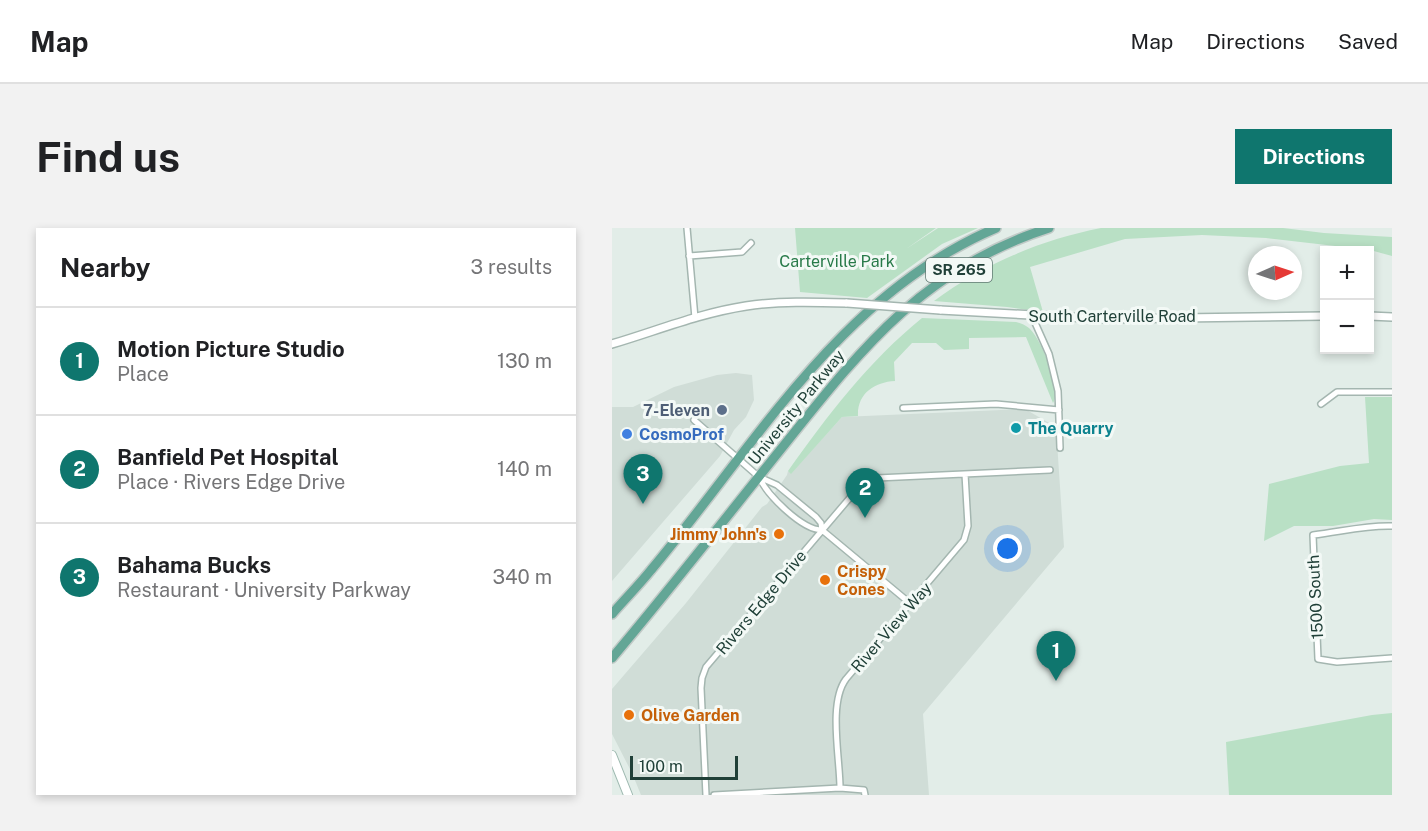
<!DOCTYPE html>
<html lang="en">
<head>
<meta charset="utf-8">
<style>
	:root { --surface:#fff; --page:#f2f2f2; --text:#202124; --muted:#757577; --line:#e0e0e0; --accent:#0f766e }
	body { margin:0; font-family:"Public Sans",sans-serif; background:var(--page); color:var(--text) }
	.controls { position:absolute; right:18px; top:18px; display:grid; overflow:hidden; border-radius:0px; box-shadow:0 3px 9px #0003 }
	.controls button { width:54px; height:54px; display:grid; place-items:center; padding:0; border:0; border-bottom:2px solid var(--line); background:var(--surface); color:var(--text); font:30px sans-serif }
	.compass { position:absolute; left:636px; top:18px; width:54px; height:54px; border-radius:50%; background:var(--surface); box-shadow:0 3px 9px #0003; rotate:87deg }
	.scale { position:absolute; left:18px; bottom:15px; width:108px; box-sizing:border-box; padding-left:6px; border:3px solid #204038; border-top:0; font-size:16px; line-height:21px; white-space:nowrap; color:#204038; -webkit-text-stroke:4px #f3f9f6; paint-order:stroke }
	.you { position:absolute; left:396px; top:321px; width:21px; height:21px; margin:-15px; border:4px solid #fff; border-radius:50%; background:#1a73e8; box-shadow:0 0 0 9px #1a73e833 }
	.badge { display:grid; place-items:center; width:39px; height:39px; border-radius:50%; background:var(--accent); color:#fff; font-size:20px; font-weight:700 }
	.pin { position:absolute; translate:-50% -50px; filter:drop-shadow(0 2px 3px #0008) }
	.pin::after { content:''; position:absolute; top:32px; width:21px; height:18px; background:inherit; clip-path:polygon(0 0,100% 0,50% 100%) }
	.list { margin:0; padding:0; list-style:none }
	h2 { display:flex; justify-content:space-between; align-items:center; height:78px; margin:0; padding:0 24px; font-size:26px }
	h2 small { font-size:20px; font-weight:400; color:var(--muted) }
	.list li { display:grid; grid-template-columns:39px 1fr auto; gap:18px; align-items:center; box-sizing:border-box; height:108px; padding:0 24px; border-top:2px solid var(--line) }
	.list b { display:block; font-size:22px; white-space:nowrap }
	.list p { margin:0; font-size:20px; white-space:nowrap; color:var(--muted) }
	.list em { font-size:20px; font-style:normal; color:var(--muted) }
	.map { position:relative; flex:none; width:780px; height:567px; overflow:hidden; border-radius:0px }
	header { display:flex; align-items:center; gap:36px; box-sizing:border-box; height:84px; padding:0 30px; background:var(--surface); border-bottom:2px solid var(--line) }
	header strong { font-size:28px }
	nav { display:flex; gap:33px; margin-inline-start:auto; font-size:21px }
	.intro { display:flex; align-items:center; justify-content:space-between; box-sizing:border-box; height:144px; padding:0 36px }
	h1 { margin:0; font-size:42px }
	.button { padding:15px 27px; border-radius:0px; background:var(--accent); color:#fff; font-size:21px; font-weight:700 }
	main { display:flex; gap:36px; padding:0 36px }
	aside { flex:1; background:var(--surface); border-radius:0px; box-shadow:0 3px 9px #0003 }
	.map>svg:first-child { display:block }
	.built { fill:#d0ddd7 }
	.green { fill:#b9e0c5 }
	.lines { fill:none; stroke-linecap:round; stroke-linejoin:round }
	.minor-casing { stroke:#a4b6b0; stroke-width:8 }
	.tertiary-casing { stroke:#a4b6b0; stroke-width:10 }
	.secondary-casing { stroke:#9fbab1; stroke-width:10 }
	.primary-casing { stroke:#c1cac7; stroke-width:12 }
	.minor { stroke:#fff; stroke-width:5 }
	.tertiary { stroke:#fff; stroke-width:7 }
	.secondary { stroke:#fff; stroke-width:8 }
	.primary { stroke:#63a696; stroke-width:9 }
	.tertiary-bridge-casing { stroke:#a4b6b0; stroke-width:10; stroke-linecap:butt }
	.tertiary-bridge { stroke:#fff; stroke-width:7 }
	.service-dot { fill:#5c6f8a; stroke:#f3f9f6; stroke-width:2 }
	.culture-dot { fill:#0f9aa8; stroke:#f3f9f6; stroke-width:2 }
	.shop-dot { fill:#3f7fe0; stroke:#f3f9f6; stroke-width:2 }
	.food-dot { fill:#e8710a; stroke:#f3f9f6; stroke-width:2 }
	.labels { text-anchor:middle; stroke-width:6; stroke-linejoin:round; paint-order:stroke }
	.shield { fill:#f3f9f6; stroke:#5f7871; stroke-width:1.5 }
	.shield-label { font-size:15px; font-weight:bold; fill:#204038 }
	.park-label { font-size:16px; fill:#287a49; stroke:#f3f9f6 }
	.street-label { font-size:16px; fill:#204038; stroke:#f3f9f6 }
	.service-label { font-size:16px; font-weight:bold; fill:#4e5e75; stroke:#f3f9f6; text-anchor:end }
	.culture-label { font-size:16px; font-weight:bold; fill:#0d838f; stroke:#f3f9f6; text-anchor:start }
	.shop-label { font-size:16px; font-weight:bold; fill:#366cbe; stroke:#f3f9f6; text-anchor:start }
	.food-label { font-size:16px; font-weight:bold; fill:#c56008; stroke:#f3f9f6; text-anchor:start }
</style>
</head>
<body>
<header>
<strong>Map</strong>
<nav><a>Map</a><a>Directions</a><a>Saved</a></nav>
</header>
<div class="intro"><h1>Find us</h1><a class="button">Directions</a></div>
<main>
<aside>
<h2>Nearby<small>3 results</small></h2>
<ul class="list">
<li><span class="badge">1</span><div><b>Motion Picture Studio</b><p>Place</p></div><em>130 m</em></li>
<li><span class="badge">2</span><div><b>Banfield Pet Hospital</b><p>Place · Rivers Edge Drive</p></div><em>140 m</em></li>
<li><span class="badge">3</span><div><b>Bahama Bucks</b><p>Restaurant · University Parkway</p></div><em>340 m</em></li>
</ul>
</aside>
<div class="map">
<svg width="780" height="567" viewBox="0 0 780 567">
	<rect width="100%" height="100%" fill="#e2ede8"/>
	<!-- built -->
	<path class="built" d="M124,145L140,147L142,172L134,189L122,202L108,228L0,353V179H21L62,159L105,147Z
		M413,181L444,199L452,319L311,486L317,567H29L20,545L0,506V461L74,375L150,279L155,276L175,247L176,243L179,245L230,189Z"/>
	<!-- green -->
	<path class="green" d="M183,0H324L294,21L326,0H366L330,16L255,70L188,64Z
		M489,0H671L712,5L780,9V28L758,22L654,10L590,7L513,11L418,39L431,84L395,79L322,73C372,36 428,12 489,0Z
		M310,90L404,94C409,95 413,97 417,100C429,110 450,162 441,175L414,109L357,110V121L332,122L324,115H300L282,134L283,153C262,154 245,166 246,188L230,189L179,246L176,243C215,188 257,133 310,90Z
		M753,169H780V292L762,291L721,298H682L652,313L657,256L728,238L757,235Z
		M780,485V567H617L614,514L760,487Z"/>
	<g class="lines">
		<defs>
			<path id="minor" d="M75,0L83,90
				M77,28L130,24L139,15
				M420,88L437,126L446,163L448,220
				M709,176L725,164H780
				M291,180L384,176L447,182
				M82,192L147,249L165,257L204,289L209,295L210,302L299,376
				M147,249C155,267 190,302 210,302
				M780,298C753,297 728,304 701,307L706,431L725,434L780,430
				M228,560C228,530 216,475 234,451L352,312L356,298L353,246
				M94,567L89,460L90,450L94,439L247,259L258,252L265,250L438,242
				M102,567L228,560L252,562L253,567"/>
			<path id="tertiary" d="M328,82L494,91L712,88
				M758,88L780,89
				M0,116C44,103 88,85 134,78C167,73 201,74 235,75"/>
			<path id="secondary" d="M0,527L16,567"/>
			<path id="primary" d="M0,386C13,371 27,357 39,342C144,217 227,67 384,0
				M0,430C54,366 105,301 157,236C241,132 303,43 437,0"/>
		</defs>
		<!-- minor casing -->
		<use href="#minor" class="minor-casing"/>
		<!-- tertiary casing -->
		<use href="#tertiary" class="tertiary-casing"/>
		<!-- secondary casing -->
		<use href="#secondary" class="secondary-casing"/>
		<!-- primary casing -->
		<use href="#primary" class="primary-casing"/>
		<!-- minor -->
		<use href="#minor" class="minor"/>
		<!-- tertiary -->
		<use href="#tertiary" class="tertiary"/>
		<!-- secondary -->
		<use href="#secondary" class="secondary"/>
		<!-- primary -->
		<use href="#primary" class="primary"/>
		<defs>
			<path id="tertiary-bridge" d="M235,75L328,82"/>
		</defs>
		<!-- tertiary-bridge casing -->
		<use href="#tertiary-bridge" class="tertiary-bridge-casing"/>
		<!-- tertiary-bridge -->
		<use href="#tertiary-bridge" class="tertiary-bridge"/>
	</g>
	<!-- markers -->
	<circle class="service-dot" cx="110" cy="182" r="6"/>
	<circle class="culture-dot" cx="404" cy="200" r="6"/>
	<circle class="shop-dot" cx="15" cy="206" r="6"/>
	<g class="food-dot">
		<circle cx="167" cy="306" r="6"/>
		<circle cx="213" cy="352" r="6"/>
		<circle cx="17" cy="487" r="6"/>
	</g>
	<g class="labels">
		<!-- shield labels -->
		<rect class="shield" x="314" y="30" width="66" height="24" rx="4.5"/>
		<g class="shield-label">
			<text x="347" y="47">SR 265</text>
		</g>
		<!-- park labels -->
		<g class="park-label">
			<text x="225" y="39">Carterville Park</text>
		</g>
		<!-- street labels -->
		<g class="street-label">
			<text x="500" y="94">South Carterville Road</text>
			<text transform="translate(184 179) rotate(-51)" y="6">University Parkway</text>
			<text transform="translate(703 369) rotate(-93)" y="6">1500 South</text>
			<text transform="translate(149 374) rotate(-50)" y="6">Rivers Edge Drive</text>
			<text transform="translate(279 399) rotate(-49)" y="6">River View Way</text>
		</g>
		<!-- service labels -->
		<g class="service-label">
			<text x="98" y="188">7-Eleven</text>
		</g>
		<!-- culture labels -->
		<g class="culture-label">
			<text x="416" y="206">The Quarry</text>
		</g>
		<!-- shop labels -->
		<g class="shop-label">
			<text x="27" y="212">CosmoProf</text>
		</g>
		<!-- food labels -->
		<g class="food-label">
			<text x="155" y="312" text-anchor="end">Jimmy John's</text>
			<text x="225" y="349">Crispy<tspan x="225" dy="18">Cones</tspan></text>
			<text x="29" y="493">Olive Garden</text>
		</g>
	</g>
</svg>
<div class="controls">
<button>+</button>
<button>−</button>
</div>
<svg class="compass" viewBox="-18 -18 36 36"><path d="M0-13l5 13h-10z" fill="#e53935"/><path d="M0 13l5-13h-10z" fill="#757577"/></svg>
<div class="scale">100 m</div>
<div class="you"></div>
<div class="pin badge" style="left:444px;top:453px">1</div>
<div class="pin badge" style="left:253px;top:290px">2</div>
<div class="pin badge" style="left:31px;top:276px">3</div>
</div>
</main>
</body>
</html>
